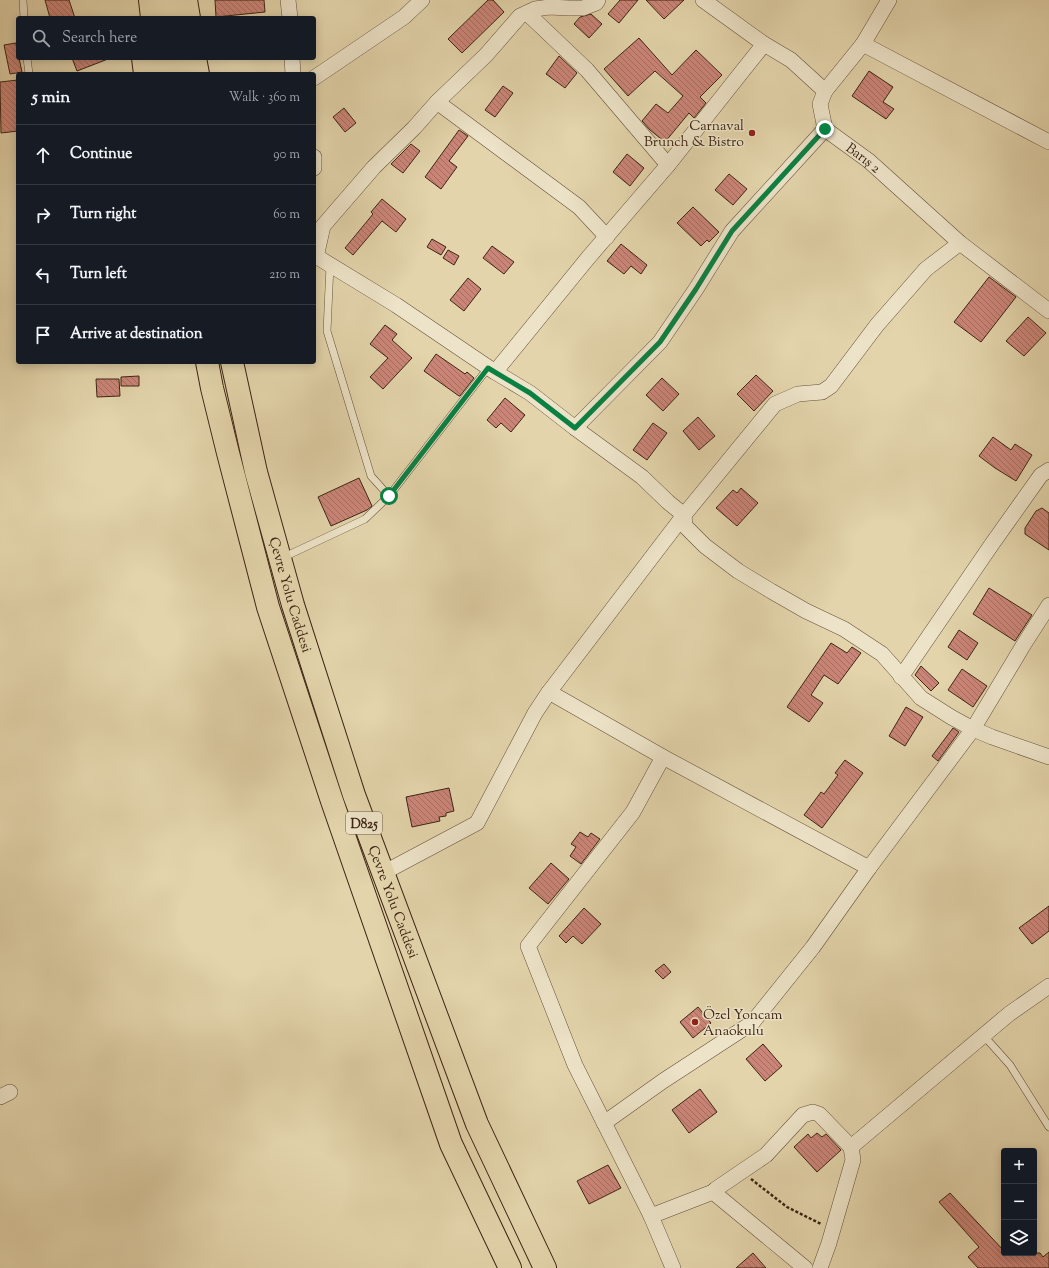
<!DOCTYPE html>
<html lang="en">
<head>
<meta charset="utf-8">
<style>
	:root { --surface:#171b24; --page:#242831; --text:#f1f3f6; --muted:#9ea1a6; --line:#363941 }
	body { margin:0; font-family:"Sorts Mill Goudy",serif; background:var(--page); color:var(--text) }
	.controls { position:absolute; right:12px; bottom:12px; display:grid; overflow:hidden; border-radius:4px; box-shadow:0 2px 10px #0003 }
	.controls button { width:36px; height:36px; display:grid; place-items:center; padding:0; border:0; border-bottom:1px solid var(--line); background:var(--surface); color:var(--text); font:20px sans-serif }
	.stop { position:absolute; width:12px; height:12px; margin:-9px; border:3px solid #0b8043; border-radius:50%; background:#fff }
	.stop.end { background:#0b8043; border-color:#fff; box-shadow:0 1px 4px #0008 }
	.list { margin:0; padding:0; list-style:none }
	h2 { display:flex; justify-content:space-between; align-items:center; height:52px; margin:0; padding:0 16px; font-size:17px }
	h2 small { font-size:13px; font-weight:400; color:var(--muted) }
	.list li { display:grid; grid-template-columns:26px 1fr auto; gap:12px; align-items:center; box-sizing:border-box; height:60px; padding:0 16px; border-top:1px solid var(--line) }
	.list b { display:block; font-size:15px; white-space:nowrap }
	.list em { font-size:13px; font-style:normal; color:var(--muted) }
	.icon { flex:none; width:22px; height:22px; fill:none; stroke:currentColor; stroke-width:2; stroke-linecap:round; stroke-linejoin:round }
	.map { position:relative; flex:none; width:1049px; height:1268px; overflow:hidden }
	.search { position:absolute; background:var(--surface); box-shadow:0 2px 10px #0003; left:16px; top:16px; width:300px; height:44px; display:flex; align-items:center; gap:10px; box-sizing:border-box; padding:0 14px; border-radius:4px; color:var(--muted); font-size:15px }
	.panel { position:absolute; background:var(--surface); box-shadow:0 2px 10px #0003; left:16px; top:72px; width:300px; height:292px; border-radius:4px }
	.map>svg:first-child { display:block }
	.building { fill:url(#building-back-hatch); stroke:#3d2413 }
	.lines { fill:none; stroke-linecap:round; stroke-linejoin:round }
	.lane-casing { stroke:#665039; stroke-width:8 }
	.street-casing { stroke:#665039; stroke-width:16 }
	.highway-casing { stroke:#3d2413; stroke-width:24 }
	.path { stroke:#3d2413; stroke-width:2.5; stroke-dasharray:3 2; stroke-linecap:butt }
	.lane { stroke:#ede3c8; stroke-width:7 }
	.street { stroke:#ede3c8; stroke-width:15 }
	.highway { stroke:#e3d4ab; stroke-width:22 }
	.route { stroke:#0b8043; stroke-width:5 }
	.poi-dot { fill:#8f2418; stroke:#ede3c8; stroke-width:1.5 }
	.labels { text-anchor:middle; stroke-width:3; stroke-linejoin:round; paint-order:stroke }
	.shield { fill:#ede3c8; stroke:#725d49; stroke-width:1 }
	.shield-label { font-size:13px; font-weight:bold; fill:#3d2413 }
	.poi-label { font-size:14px; fill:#3d2413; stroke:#ede3c8; text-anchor:end }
	.street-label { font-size:14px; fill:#3d2413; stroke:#ede3c8 }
</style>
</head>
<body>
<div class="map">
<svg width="1049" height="1268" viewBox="0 0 1049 1268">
	<defs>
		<pattern id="building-back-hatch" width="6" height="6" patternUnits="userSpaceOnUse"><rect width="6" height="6" fill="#cb8578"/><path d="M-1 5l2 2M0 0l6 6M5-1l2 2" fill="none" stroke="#a66d61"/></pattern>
	</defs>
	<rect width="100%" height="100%" fill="#e3d4ab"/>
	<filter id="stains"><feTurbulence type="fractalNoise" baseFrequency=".005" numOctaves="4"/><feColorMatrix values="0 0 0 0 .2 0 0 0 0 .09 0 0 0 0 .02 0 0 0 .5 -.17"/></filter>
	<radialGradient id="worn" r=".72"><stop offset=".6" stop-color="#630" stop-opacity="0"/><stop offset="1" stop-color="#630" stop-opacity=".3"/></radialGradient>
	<!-- building -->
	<path class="building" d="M45,0H69L75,18H50Z
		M215,0H264L265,12L216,17Z
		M488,0H493L504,12L462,53L448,39Z
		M620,0H638L619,23L608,14Z
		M646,0H684L664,19Z
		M591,14L602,24L589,38L574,24L580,17Z
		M639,38L672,75L696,50L722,75L700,97L706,103L694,118L689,113L665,142L650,130L642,121L656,104L668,113L683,96L655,71L628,96L604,69Z
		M16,43L18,58H19L22,72L10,74L4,45Z
		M559,56L577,73L565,88L546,74Z
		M72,58H108V59L77,71Z
		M869,71L893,87L883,102L894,109L886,119L852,96Z
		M18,80V131L1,133L0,82Z
		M503,86L513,93L495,117L485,110Z
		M344,108L356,123L345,132L333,117Z
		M459,130L468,136L449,161L457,167L441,189L425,177Z
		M411,144L420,151L403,173L391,164Z
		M627,154L644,168L630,186L613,172Z
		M729,174L747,189L733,205L715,190Z
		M382,199L406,219L396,232L382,221L353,255L345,248L373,214L371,212Z
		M693,207L719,232L709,242L707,240L701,246L677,223Z
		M432,239L446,247L441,255L427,247Z
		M621,244L647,265L641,274L631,266L624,274L607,261Z
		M492,246L514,262L504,274L483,258Z
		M448,250L459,256L454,265L443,258Z
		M989,277L1016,297L981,342L954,322Z
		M468,278L481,289L464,311L450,300Z
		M1028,317L1046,333L1024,356L1006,341Z
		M385,325L397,334L392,340L412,358L383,389L370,377L388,358L370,344Z
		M436,354L465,374L467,372L474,378L460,396H459L424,371Z
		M756,375L773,391L754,411L737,394Z
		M139,376V386H121V377Z
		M662,378L679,394L663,411L646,395Z
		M96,379H119L120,396L97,397Z
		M505,398L525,415L511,432L501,423L496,428L487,420Z
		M698,417L715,436L699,450L683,431Z
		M653,423L667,433L647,460L633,450Z
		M993,437L1011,450L1015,444L1032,455L1016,481L995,468L979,456Z
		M359,478L372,506L367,510L331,526L318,497Z
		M741,488L758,503L737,526L716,508L733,490L737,493Z
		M1042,508L1049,513V550L1025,534V528L1036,511Z
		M989,588L1032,615L1015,641L973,614Z
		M959,630L978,643L967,660L948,647Z
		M831,643L847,653L852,647L861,653L838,684L824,675L811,695L823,703L809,722L787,707Z
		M921,666L939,683L931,691L915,675Z
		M962,669L987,686L973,707L948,690Z
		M906,707L923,717L905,746L889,736Z
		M953,728L959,732L938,761L932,756Z
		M845,760L863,773L822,828L804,815L821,792L824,794L838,775L835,773Z
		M449,788L454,811L446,813V816L439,817L440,821L412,827L406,797Z
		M580,832L588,837L591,833L600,839L581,864L570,856L576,847L571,844Z
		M551,863L569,879L548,904L529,888Z
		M1049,906V931L1032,944L1019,928Z
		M584,908L601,924L582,944L573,936L566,943L559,936Z
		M664,964L671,972L663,979L655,971Z
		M698,1007L711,1023L693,1038L680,1022Z
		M763,1044L782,1066L765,1081L746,1059Z
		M700,1089L717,1112L689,1133L672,1110Z
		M817,1133L822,1137L826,1134L841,1150L817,1172L794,1147L808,1134L811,1138Z
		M608,1165L621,1188L589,1204L577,1181Z
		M950,1193L1004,1251V1253H1040L1043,1257L1049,1252V1268H978L968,1257L979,1247L939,1202Z
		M753,1253L766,1268H736Z"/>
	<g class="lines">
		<defs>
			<path id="lane" d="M23,0L24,18
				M27,58L29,74
				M330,265L327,331L371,476L389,496L488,368
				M282,558L365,519L389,496
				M984,1036L1010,1065L1049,1127"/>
			<g id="street">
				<path d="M288,0L290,18"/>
				<path id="s1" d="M703,0L764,44L791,60L825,91L820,104L825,129L869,161L960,243L1049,311"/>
				<path d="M527,13L587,70L668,165"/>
				<path d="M863,44L1049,142"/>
				<path d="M292,58L293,74"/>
				<path d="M314,78L404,17L422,0"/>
				<path d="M825,91L863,44L889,0"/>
				<path d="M437,102L579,207L607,237"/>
				<path d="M314,157V168"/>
				<path d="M314,255L396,305L495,372L530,393L575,428L642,477L668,502L684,515L685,526L705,546L738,571L771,591L806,611L844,629L882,654L921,698L951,717L973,729L992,737L1049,757"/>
				<path d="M316,257L323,226L374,167L414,128L437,102L486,55L520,16L535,9L549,7L569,8H583L596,3L598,0"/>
				<path d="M495,372L588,258L668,165L764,44"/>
				<path d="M575,428L660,342L696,289L732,231L825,129"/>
				<path d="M901,677L992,544L1041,475L1049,470"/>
				<path d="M549,692L663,757L869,868"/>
				<path d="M663,757L633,812L528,946L575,1065L651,1216L673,1268"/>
				<path d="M383,873L477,823L535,713L549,692L684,515L775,404L798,394L822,392L831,386L877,325L926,269L960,243"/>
				<path d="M0,1097L10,1092"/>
				<path d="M604,1123L663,1081L752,1023L813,947L869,868L973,729L1024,644L1049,605"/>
				<path d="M713,1192L805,1268"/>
				<path d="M651,1216L713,1192L716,1189L766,1155L803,1115L813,1112L819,1114L851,1147"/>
				<path d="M820,1268L829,1243L853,1160L851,1147L1009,1014L1049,986"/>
			</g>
			<g id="highway">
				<path d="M150,0L152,18"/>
				<path d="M167,0L169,18"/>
				<path d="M186,0L189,18"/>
				<path d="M143,58L145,74"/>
				<path d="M158,58L160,74"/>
				<path d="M175,58L177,74"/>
				<path d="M195,58L198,74"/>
				<path d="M207,362L212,388L228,453L268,607L332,801L451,1144L510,1268"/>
				<path id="s2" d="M232,362L256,472L293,605L354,795L477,1124L545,1268"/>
			</g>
		</defs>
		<!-- lane casing -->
		<use href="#lane" class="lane-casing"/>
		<!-- street casing -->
		<use href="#street" class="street-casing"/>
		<!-- highway casing -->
		<use href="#highway" class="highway-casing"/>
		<!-- path -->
		<path class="path" d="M751,1179L787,1207L821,1224"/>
		<!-- lane -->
		<use href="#lane" class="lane"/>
		<!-- street -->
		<use href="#street" class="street"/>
		<!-- highway -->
		<use href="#highway" class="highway"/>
	</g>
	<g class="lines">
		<!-- route -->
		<path class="route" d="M389,496L488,368L530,393L575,428L660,342L696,289L732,231L825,129"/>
	</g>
	<!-- markers -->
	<g class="poi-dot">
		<circle cx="752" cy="133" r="4"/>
		<circle cx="695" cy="1022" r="4"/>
	</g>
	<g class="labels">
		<!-- shield labels -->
		<rect class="shield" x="346" y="812" width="36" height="22" rx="3"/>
		<g class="shield-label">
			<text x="364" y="828">D825</text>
		</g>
		<!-- poi labels -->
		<g class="poi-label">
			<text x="744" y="130">Carnaval<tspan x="744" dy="16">Brunch &amp; Bistro</tspan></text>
			<text x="703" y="1019" text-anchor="start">Özel Yoncam<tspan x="703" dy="16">Anaokulu</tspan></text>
		</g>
		<!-- street labels -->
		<g class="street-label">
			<text dy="5" stroke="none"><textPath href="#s1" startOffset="240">Barış 2</textPath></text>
			<text dy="5" stroke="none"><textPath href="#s2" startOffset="240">Çevre Yolu Caddesi</textPath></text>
			<text dy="5" stroke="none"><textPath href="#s2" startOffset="564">Çevre Yolu Caddesi</textPath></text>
		</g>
	</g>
	<rect width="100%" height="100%" filter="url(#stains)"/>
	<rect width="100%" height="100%" fill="url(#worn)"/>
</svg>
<div class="controls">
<button>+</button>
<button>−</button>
<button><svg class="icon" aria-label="layers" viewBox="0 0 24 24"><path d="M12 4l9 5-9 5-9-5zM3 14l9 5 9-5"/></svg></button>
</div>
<div class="stop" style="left:389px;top:496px"></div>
<div class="stop end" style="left:825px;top:129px"></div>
<div class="search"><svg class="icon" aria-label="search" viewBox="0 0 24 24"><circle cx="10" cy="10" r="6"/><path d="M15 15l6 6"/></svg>Search here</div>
<section class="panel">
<h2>5 min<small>Walk · 360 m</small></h2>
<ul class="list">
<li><svg class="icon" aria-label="ahead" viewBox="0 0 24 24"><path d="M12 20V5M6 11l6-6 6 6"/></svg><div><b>Continue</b></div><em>90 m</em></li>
<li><svg class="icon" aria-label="right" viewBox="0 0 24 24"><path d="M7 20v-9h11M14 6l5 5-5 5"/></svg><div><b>Turn right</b></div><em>60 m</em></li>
<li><svg class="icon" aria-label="left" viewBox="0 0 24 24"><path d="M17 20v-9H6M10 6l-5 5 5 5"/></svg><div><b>Turn left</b></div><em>210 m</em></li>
<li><svg class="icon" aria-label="arrive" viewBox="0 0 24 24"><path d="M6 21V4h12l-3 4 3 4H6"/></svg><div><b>Arrive at destination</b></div></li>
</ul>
</section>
</div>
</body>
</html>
